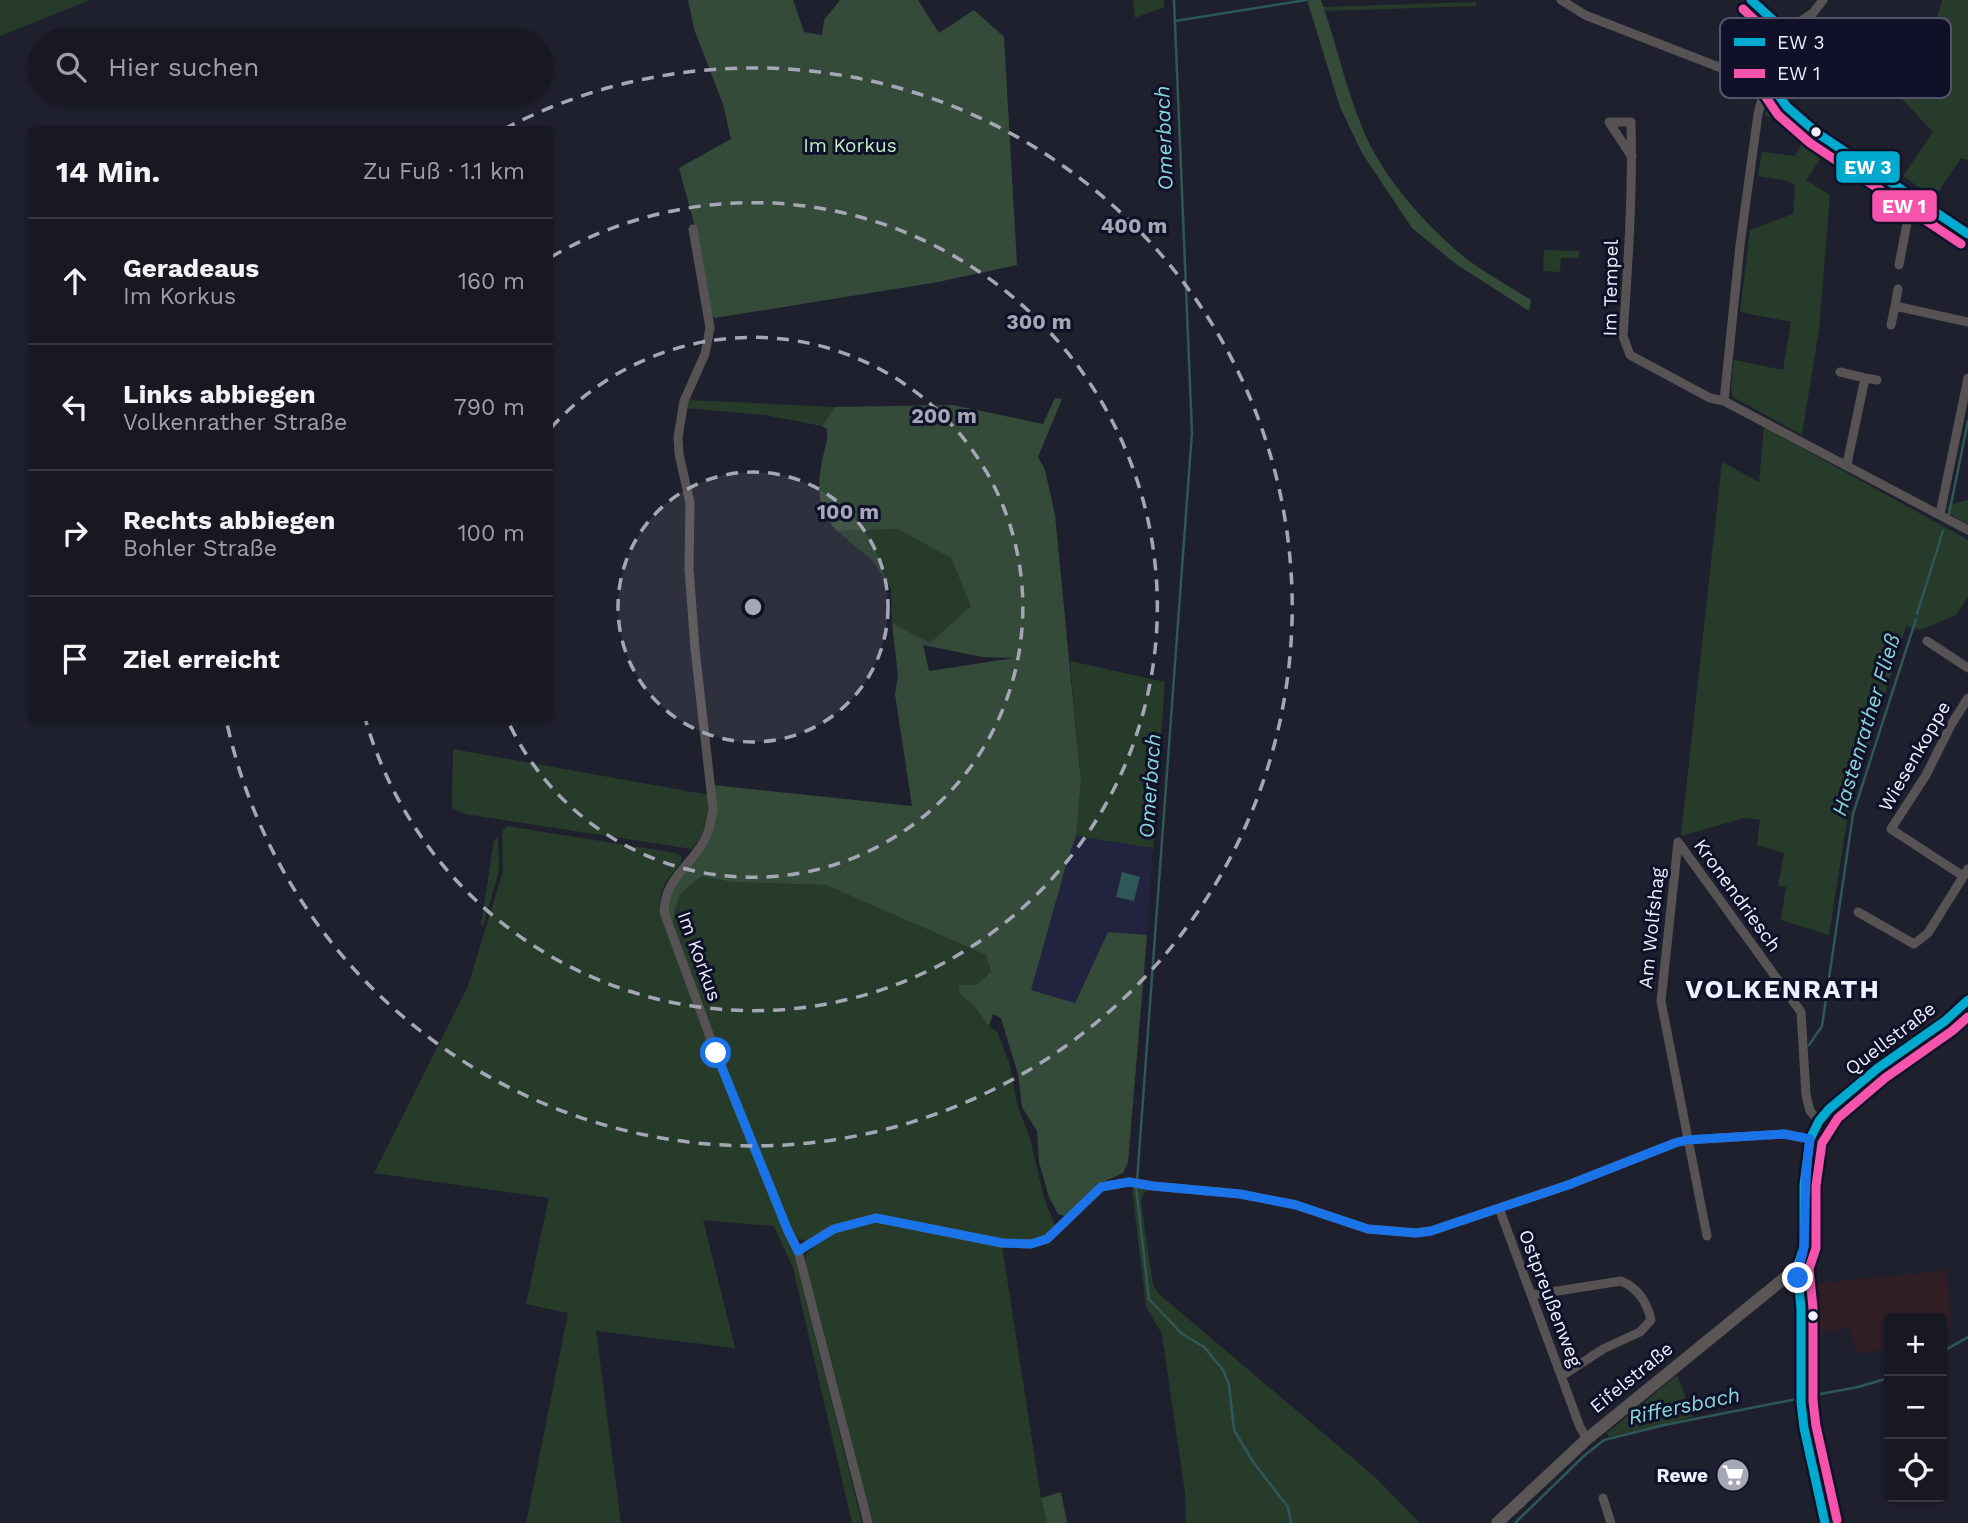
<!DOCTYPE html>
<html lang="de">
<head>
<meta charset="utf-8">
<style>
	:root { --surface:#171822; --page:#24252f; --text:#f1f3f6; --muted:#9ea0a5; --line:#363740 }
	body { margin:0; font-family:"Work Sans",sans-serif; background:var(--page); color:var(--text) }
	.controls { position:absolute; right:21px; bottom:21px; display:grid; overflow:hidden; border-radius:7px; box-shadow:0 2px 5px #0004 }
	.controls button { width:63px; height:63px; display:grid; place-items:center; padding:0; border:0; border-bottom:2px solid var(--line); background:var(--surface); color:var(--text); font:35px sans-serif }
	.stop { position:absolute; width:21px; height:21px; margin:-16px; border:5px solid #1a73e8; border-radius:50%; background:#fff }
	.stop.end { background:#1a73e8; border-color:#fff; box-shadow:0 2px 7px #0008 }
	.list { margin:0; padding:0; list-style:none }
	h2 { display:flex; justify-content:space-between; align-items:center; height:91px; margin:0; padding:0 28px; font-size:30px }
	h2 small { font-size:23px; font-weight:400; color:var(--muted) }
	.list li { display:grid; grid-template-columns:46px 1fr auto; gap:21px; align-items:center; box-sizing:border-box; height:126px; padding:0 28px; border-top:2px solid var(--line) }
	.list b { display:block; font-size:26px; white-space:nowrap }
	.list p { margin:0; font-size:23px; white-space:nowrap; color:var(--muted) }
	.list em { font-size:23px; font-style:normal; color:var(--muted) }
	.icon { flex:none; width:38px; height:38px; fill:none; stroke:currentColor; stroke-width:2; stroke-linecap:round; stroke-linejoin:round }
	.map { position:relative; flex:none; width:1968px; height:1523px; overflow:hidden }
	.search { position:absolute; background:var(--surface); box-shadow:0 2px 5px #0004; left:28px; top:28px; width:525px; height:77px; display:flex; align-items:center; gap:18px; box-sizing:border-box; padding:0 24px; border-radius:38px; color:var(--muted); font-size:26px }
	.panel { position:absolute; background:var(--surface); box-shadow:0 2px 5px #0004; left:28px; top:126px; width:525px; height:595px; border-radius:7px }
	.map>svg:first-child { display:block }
	.built { fill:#21233f }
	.education { fill:#2f1e23 }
	.green { fill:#273b2b }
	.forest { fill:#354b3a; fill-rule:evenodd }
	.water { fill:#2f5758 }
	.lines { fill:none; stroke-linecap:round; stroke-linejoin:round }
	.stream { stroke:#2f5758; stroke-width:2.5 }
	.street { stroke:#575355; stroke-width:9 }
	.secondary { stroke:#5a5656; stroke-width:12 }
	.bus-1-casing { stroke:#101129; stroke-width:14 }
	.bus-2-casing { stroke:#101129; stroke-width:14 }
	.bus-1 { stroke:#00a9ce; stroke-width:9 }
	.bus-2 { stroke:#f653ac; stroke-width:9 }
	.route { stroke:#1a73e8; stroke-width:9 }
	.ring { fill:none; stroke:#a6a7b5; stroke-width:3.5; stroke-dasharray:12 9 }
	.bus-dot { fill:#eef0fe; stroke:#101129; stroke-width:2.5 }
	.labels { text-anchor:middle; stroke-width:6; stroke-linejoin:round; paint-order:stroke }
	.park-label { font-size:19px; fill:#c1f1c6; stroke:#101129 }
	.street-label { font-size:19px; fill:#eef0fe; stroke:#101129 }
	.poi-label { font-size:19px; font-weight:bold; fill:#eef0fe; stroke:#101129; text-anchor:end }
	.water-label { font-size:21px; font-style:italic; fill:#89d8d8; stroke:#101129 }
	.district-label { font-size:26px; font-weight:bold; letter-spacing:2px; fill:#eef0fe; stroke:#101129 }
	.key { fill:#101129; stroke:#535469; stroke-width:2 }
	.key-label { font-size:19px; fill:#eef0fe }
	.centre { fill:#a6a7b5; stroke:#101129; stroke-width:3.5 }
	.ring-label { font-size:21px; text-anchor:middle; font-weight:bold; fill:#a6a7b5; stroke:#101129; stroke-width:6; stroke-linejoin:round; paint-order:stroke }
	.line-badge { stroke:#101129; stroke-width:2.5 }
	.badge-label { font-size:19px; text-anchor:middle; font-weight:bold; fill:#fff }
</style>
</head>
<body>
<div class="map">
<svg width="1968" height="1523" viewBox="0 0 1968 1523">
	<rect width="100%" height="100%" fill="#1f202d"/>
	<!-- built -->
	<path class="built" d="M1076,836L1153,848L1147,935L1108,932L1075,1003L1031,990L1069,855Z"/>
	<!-- education -->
	<path class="education" d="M1947,1270L1952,1331L1942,1336V1318H1889V1347L1856,1354L1849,1327L1813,1335L1812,1284Z"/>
	<!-- green -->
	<path class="green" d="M0,0H90L0,36Z
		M1133,0H1164V7L1135,18Z
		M1942,0H1968V160L1961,158L1934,198L1903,176L1933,132L1900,97L1926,58Z
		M1476,2V6L1325,11L1323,7Z
		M1774,101L1794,121L1793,123L1797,124L1828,148L1806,180L1830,195L1819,330L1802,435L1733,397L1731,389L1734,360L1783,370L1791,322L1740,312L1750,230L1793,214L1795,186L1788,181L1758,176L1762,152L1795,156L1805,138L1765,115L1769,104Z
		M1544,250L1579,251V258H1561L1560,272L1543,271Z
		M688,400L835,407L822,426L765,415L685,408Z
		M1764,427L1968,540V597L1956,615L1920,630L1906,626L1848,814L1829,935L1781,920L1786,887L1778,886L1784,853L1757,845L1760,820L1744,818L1681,836L1722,462L1759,482Z
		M1968,500V525L1951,515L1947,508L1948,505Z
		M898,529L952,558L972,606L930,643L892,623L891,589L872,560L837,531Z
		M1070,661L1165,682L1153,848L1076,836L1081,782Z
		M453,749L709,795C710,816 706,832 692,849L465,814L452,808Z
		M507,826L676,853L681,856V863C665,882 659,888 660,913L781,1225L794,1253L862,1523H852L793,1268L774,1226L703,1220L735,1348L596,1331L621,1523H526L568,1313L526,1304L549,1198L374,1173L468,986L503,871L502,837L503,830Z
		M498,838L499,871L483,926L481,925L494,840Z
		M702,876L731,882L826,885L986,955L991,972L976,985L972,1004L989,1026L997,1032L1009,1062L1018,1107L1030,1138L1044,1198L1055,1226L1045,1236L1030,1241L1003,1239L899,1219L831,1226L807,1240L796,1239L719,1051L673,928L675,902L689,885Z
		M1135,1186L1151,1189L1143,1194L1141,1202L1153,1285L1159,1294L1375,1477L1420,1523H1186L1185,1493L1162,1334L1146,1307L1132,1189Z
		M880,1221L1002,1246L1041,1498L1047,1523H872L805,1265L806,1254L834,1231Z
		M1677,1375L1693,1417L1609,1437L1607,1433Z"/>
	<!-- forest -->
	<path class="forest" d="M688,0H793L804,32L822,35L824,20L840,0H918L939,33L974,10L1004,37L1017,265L938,282L715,318L711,315L695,227L679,168L731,139L723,104L694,29Z
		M1307,0H1321C1338,48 1348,100 1371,147C1393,188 1428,227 1464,257C1485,273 1509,286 1531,300L1529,311L1456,264L1412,228L1362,153L1340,107Z
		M1055,398L1062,399L1038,457L1045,470L1055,515L1081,782L1076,836L1069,855L1031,990L1075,1003L1108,932L1147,935L1128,1162L1123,1173L1099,1184L1065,1216L1058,1214L1049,1197L1039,1162L1037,1131L1022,1107L1018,1074L1001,1018L993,1014L989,1026L972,1004L959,993V985H976L991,972L986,955L826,885L731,882L702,876C677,894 675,899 673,928L668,911V899L672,888L708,840L713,785L912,806L895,694L898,676L892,623L930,643L971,606L951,558L898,529L837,531C816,510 817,484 823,457C825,447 828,440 827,429L822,426L835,407L953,405L1043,424ZM923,645L983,657L1014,658L929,671Z
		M1061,1492L1067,1523H1047L1041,1498Z"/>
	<!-- water -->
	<path class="water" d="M1122,872L1140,877L1134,901L1116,897Z"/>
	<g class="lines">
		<!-- stream -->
		<path class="stream" d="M1175,21L1306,0
			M1949,514L1968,421
			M1917,614L1943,531
			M1809,1045L1822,1026L1853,814L1916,619
			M1137,1181L1192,432L1174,0
			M1136,1187L1149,1299L1181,1333L1204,1347L1223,1370L1229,1385L1234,1430L1253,1462L1288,1507L1291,1523
			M1942,1352L1968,1337
			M1804,1397L1858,1387L1889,1378
			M1515,1523L1585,1455L1604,1440L1664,1425L1797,1399"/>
		<!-- street -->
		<path class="street" d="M1561,0L1585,15L1752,80
			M1751,0L1773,20L1778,36
			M1823,0L1813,13L1778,36L1770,65L1769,82L1787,107L1817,133L1968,234
			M1632,157L1609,122H1631C1633,193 1628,265 1623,336L1630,355L1710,398L1724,401L1968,530
			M693,229L710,328L705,354L684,401L678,437L679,454L690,503L689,569L695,649L713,809C711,820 710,831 704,841C689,868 665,878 664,912L716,1053L788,1231L798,1251L868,1523
			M1899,265L1908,218L1919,200
			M1898,289L1895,306L1968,322
			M1891,325L1895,306
			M1840,372L1865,378L1847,464
			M1865,378L1877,380
			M1724,401L1740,245L1758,114L1762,99L1771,86
			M1940,514L1968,378
			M1927,641L1968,668
			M1678,842L1661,1001L1707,1236
			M1678,842L1801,1012L1806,1095L1810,1111L1819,1121
			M1963,876L1891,829L1926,775L1951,725L1968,698
			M1858,912L1914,944L1928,933L1968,869
			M1499,1208L1580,1427L1587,1439
			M798,1251L833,1229L876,1218L1002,1243L1031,1244L1047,1239L1101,1187L1129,1182L1153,1186L1240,1194L1296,1205L1368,1229L1416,1233L1431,1231L1568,1185L1675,1143L1687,1140L1784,1134L1810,1139
			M1797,1268C1803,1312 1799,1357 1801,1402C1803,1442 1814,1484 1825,1523
			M1532,1295L1621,1281C1638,1288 1647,1302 1651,1320L1640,1332L1603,1349L1562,1376
			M1603,1498L1611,1523"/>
		<!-- secondary -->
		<path class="secondary" d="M1497,1523L1587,1439L1797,1268C1813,1239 1800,1178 1810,1141C1823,1094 1930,1037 1968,1000"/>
		<defs>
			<path id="bus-1" d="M1751,0L1773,20L1778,36L1770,65L1769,82L1787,107L1817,133L1968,234
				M1825,1523L1804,1428L1801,1402V1308L1797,1268L1804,1247V1185L1810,1139L1819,1121L1829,1109L1878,1068L1945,1021L1968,1000"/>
			<path id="bus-2" d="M1743,9L1762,27L1765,36L1758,63L1757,84L1778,115L1810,143L1961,244
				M1837,1520L1816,1426L1813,1401V1308L1809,1269L1816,1248V1186L1822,1143L1838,1118L1885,1078L1952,1031L1968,1017"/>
		</defs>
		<!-- bus-1 casing -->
		<use href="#bus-1" class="bus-1-casing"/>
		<!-- bus-2 casing -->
		<use href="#bus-2" class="bus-2-casing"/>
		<!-- bus-1 -->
		<use href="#bus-1" class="bus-1"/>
		<!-- bus-2 -->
		<use href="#bus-2" class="bus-2"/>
	</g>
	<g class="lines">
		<!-- route -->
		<path class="route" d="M716,1053L788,1231L798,1251L834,1229L876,1218L1002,1243L1031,1244L1047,1239L1101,1187L1129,1182L1153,1186L1240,1194L1296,1205L1368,1229L1416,1233L1431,1231L1568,1185L1675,1143L1686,1140L1784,1134L1810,1139C1804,1175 1806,1210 1804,1246C1803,1258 1797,1266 1798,1278"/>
	</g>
	<!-- distance rings -->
	<circle cx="753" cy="607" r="135" fill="#a6a7b5" fill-opacity=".12"/>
	<g class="ring">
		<circle cx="753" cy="607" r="135"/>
		<path d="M551 428A270 270 0 1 1 507 719"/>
		<path d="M551 257A404 404 0 1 1 365 718"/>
		<path d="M504 129A539 539 0 1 1 226 719"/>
	</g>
	<!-- icons -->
	<defs>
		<symbol id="supermarket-disc" viewBox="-11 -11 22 22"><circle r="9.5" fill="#a6a7b5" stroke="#101129"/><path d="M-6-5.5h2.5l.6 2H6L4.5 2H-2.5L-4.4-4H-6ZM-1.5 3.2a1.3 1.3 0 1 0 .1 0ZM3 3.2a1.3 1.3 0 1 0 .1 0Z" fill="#fff"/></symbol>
	</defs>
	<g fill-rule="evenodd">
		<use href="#supermarket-disc" x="1714" y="1456" width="38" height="38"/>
	</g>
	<!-- markers -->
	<g class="bus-dot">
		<circle cx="1816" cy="132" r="6"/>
		<circle cx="1813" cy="1316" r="6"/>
	</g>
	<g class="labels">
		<!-- park labels -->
		<g class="park-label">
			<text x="850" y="152">Im Korkus</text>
		</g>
		<!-- street labels -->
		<g class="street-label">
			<text transform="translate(1610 288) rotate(-89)" y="7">Im Tempel</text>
			<text transform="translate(1914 756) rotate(-60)" y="7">Wiesenkoppe</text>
			<text transform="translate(1738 895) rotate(54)" y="7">Kronendriesch</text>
			<text transform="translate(1651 928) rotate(-84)" y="7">Am Wolfshag</text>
			<text transform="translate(700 956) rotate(70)" y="7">Im Korkus</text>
			<text transform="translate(1890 1038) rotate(-37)" y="7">Quellstraße</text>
			<text transform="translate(1551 1298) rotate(69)" y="7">Ostpreußenweg</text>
			<text transform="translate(1631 1377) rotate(-39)" y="7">Eifelstraße</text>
		</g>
		<!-- poi labels -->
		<g class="poi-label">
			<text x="1708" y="1482">Rewe</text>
		</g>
		<!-- water labels -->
		<g class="water-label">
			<text transform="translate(1164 138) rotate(-92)" y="7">Omerbach</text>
			<text transform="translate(1866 725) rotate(-73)" y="7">Hastenrather Fließ</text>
			<text transform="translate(1150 786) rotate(-86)" y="7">Omerbach</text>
			<text transform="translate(1684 1406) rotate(-12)" y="7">Riffersbach</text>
		</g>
		<!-- district labels -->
		<g class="district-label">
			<text x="1783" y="998">VOLKENRATH</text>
		</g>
	</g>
	<!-- legend -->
	<rect x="1720" y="18" width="231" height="80" rx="10" class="key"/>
	<rect x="1734" y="38" width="31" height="8" fill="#00a9ce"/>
	<rect x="1734" y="69" width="31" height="9" fill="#f653ac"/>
	<g class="key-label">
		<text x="1777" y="49">EW 3</text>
		<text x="1777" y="80">EW 1</text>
	</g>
	<circle cx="753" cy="607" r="10" class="centre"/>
	<g class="ring-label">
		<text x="1134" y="233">400 m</text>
		<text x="1039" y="329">300 m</text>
		<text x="944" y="423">200 m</text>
		<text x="848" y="519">100 m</text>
	</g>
	<g class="line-badge">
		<rect x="1835" y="150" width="66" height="34" rx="7" fill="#00a9ce"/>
		<rect x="1871" y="189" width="67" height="34" rx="7" fill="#f653ac"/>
	</g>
	<g class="badge-label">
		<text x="1868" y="174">EW 3</text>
		<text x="1904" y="213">EW 1</text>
	</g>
</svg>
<div class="controls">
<button>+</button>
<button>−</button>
<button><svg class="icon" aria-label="locate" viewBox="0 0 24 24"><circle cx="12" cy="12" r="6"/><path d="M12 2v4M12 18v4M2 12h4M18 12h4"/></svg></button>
</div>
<div class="stop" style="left:716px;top:1053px"></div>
<div class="stop end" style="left:1798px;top:1278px"></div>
<div class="search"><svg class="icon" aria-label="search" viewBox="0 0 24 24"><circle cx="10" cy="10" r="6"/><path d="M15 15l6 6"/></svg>Hier suchen</div>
<section class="panel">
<h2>14 Min.<small>Zu Fuß · 1.1 km</small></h2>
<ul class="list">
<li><svg class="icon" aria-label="ahead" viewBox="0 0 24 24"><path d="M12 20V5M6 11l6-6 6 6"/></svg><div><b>Geradeaus</b><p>Im Korkus</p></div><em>160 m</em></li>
<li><svg class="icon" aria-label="left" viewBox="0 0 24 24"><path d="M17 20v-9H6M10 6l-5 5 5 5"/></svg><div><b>Links abbiegen</b><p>Volkenrather Straße</p></div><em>790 m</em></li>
<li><svg class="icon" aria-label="right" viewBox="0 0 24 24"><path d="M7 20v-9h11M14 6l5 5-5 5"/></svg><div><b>Rechts abbiegen</b><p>Bohler Straße</p></div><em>100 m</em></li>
<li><svg class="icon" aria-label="arrive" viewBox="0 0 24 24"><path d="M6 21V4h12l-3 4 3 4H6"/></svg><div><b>Ziel erreicht</b></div></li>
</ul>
</section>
</div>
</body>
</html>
